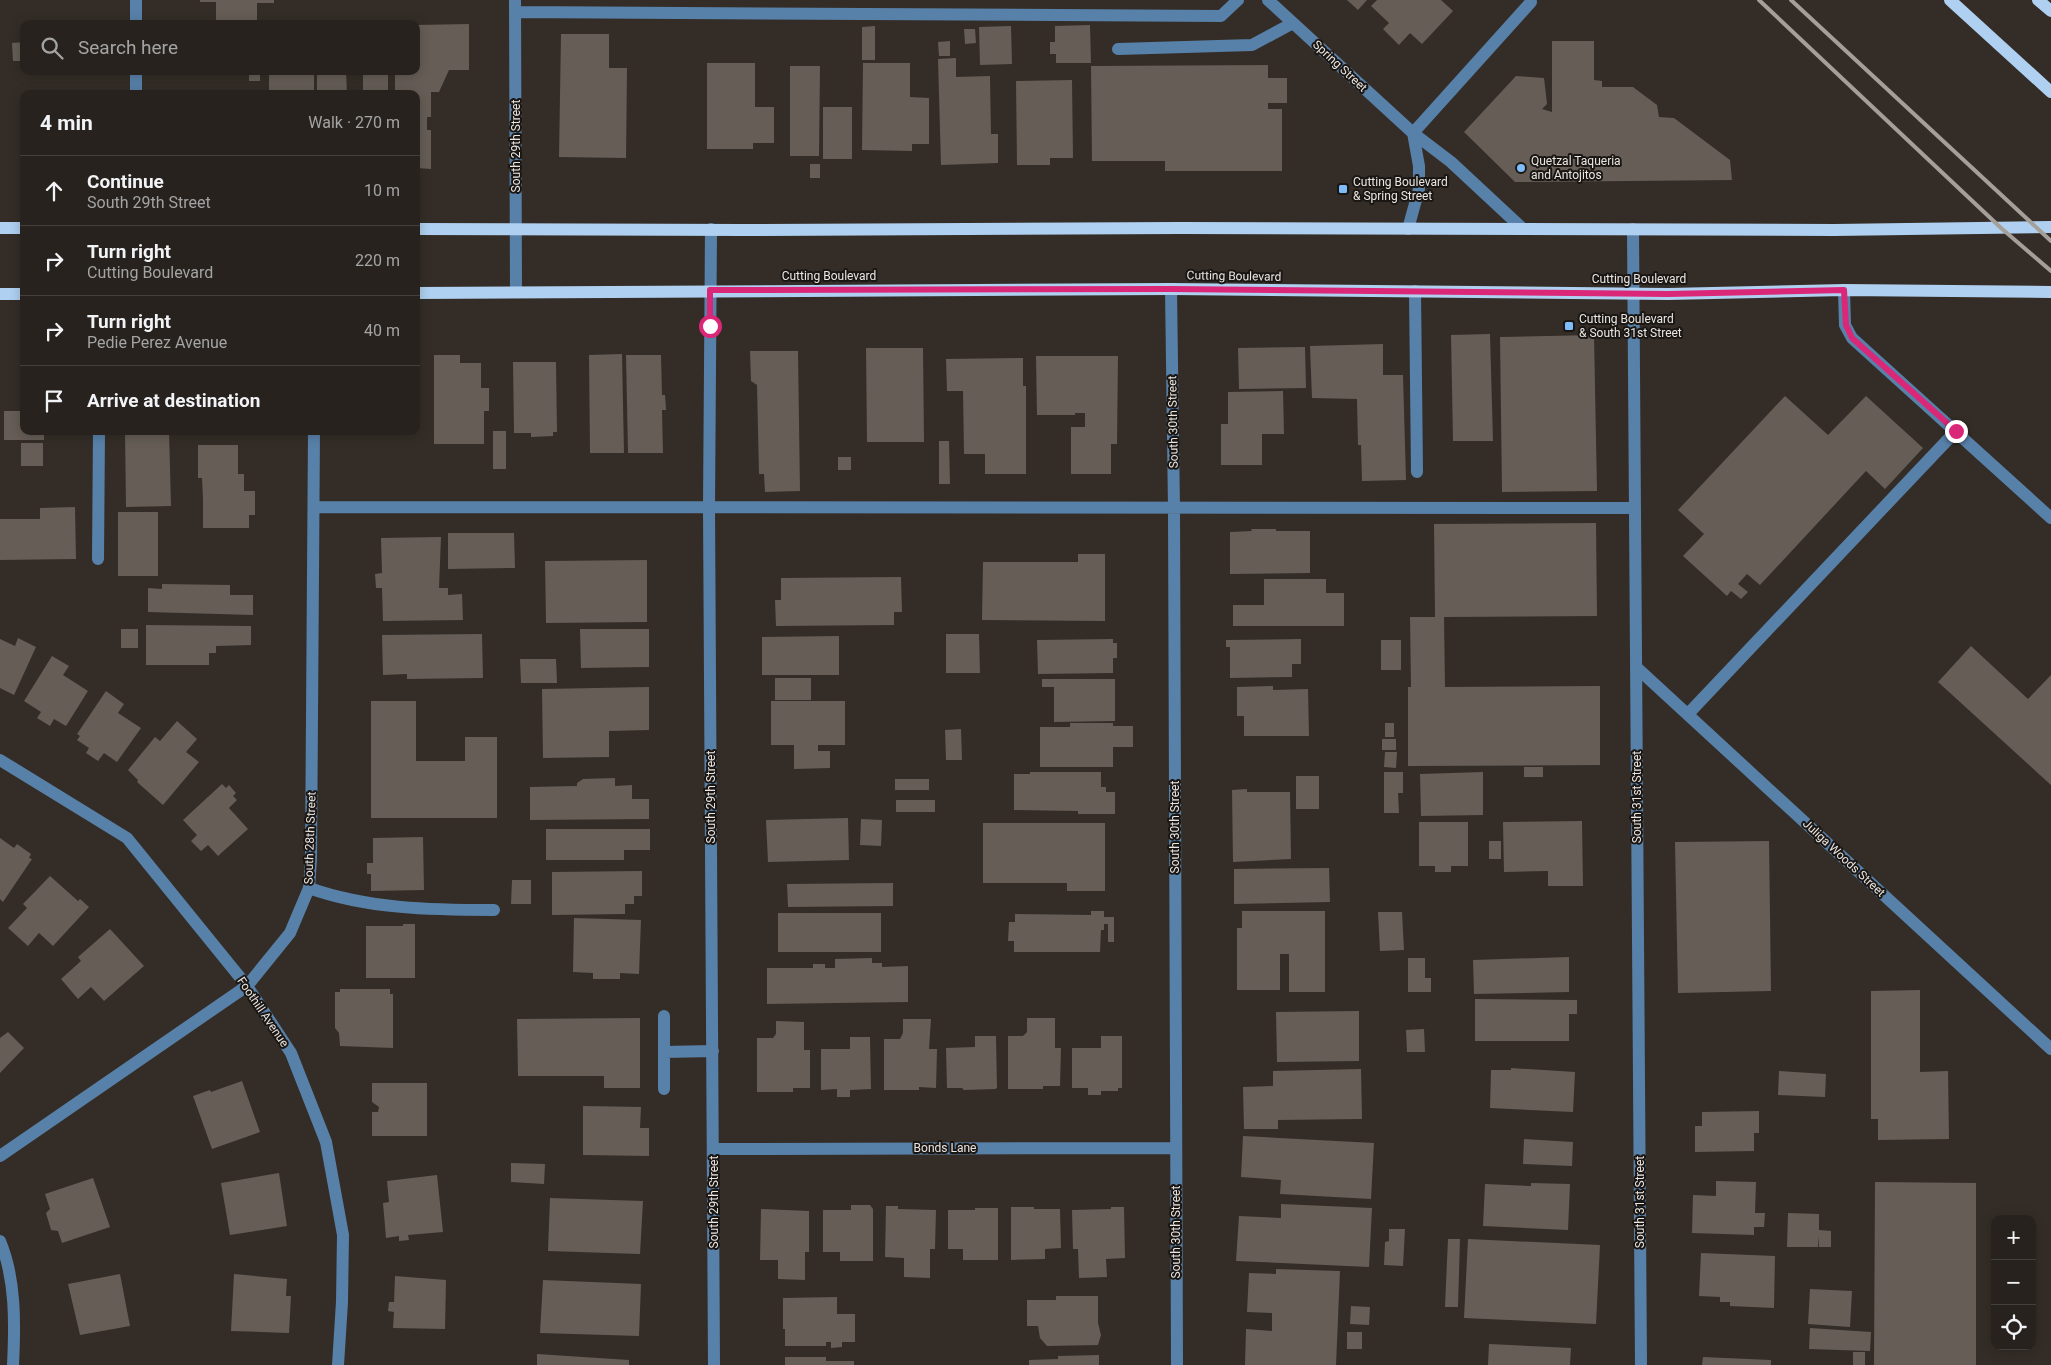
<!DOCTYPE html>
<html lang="en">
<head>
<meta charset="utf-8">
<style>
	:root { --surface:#27221d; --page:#2f2a26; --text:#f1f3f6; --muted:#a4a4a4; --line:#433f3b }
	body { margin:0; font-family:Roboto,sans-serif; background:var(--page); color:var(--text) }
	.controls { position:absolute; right:15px; bottom:15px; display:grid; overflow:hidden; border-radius:10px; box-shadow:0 2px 12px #0003 }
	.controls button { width:45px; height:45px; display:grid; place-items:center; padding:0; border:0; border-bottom:1px solid var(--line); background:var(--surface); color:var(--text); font:25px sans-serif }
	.stop { position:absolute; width:15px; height:15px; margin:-11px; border:4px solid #db2777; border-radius:50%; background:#fff }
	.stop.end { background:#db2777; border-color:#fff; box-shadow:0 1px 5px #0008 }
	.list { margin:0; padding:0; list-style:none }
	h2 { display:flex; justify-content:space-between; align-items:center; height:65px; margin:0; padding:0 20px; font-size:21px }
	h2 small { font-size:16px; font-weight:400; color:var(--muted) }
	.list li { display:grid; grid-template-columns:32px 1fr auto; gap:15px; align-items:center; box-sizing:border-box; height:70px; padding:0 20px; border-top:1px solid var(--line) }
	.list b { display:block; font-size:19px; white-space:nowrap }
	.list p { margin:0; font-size:16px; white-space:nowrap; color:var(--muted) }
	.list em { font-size:16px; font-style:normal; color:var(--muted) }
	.icon { flex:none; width:28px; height:28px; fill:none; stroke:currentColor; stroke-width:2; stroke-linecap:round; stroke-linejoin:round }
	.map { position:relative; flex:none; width:2051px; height:1365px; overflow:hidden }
	.search { position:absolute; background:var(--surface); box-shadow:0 2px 12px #0003; left:20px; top:20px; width:400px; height:55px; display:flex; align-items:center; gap:12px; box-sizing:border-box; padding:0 18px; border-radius:10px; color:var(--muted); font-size:19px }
	.panel { position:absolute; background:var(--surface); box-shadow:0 2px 12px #0003; left:20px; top:90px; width:400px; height:345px; border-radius:10px }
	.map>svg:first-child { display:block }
	.building { fill:#655d56 }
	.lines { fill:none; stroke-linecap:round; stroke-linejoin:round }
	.minor { stroke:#5881a9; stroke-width:12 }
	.major { stroke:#afd0f0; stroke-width:12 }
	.rail { stroke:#a59f9a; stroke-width:4 }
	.route { stroke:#db2777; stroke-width:6 }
	.poi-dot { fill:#7fbdfa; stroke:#191613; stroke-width:2 }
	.labels { text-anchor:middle; stroke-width:4; stroke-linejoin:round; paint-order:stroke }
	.street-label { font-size:12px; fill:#ebe6e2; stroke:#191613 }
	.poi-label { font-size:12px; fill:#ebe6e2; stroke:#191613; text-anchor:start }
</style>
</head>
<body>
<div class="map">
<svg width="2051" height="1365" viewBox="0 0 2051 1365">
	<rect width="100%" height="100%" fill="#342d27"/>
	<!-- building -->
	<path class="building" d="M200,0H274V3H257V20H216V2H200Z
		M1347,0H1367L1358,10Z
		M1377,0H1441L1453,11L1422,44L1410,33L1399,45L1383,29L1389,23L1371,6Z
		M469,24V70H449L439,92H431V117H427V130H431V169L416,168V94H395V71H416V25Z
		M1090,25L1091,63H1056V54H1050V42H1055V26Z
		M875,26V60H862V27Z
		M1011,26L1012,64L980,65L979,27Z
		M964,29H975L976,43L965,44Z
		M561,34H609V68H627L626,158L559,157Z
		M950,41V56H939L938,42Z
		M1552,41H1594V80L1602,81V87H1633L1657,105L1659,117L1674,118L1730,160L1732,180L1515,182L1464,132L1516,76L1544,78L1547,104L1542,109L1552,112Z
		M24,42V61H13L12,43Z
		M956,58V77L990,76L991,134H998V163L941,165L938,59Z
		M707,63H755V107H774V143H753V149H707Z
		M863,63H910V97L929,98V144H912V151L862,150Z
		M1268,65V78H1287V103H1268V109H1282V171H1165V161H1092L1091,66Z
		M790,66H820L819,156H790Z
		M249,71H260V81H249Z
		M317,71H346L347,94H317Z
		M363,71H388V94H363Z
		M314,73V94H250V90H269V74Z
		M1072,80L1073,158H1050V165H1017L1016,81Z
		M823,107H852V159H823Z
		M810,164H820V178H810Z
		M1490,334L1493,441H1453L1451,335Z
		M1594,335L1597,491L1502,492L1500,337Z
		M1383,344V375H1403L1406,480L1362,481L1361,445H1358L1357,399L1312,398L1310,346Z
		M1305,347L1306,388L1239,389L1238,348Z
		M866,348H923L924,442H867Z
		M750,351H798L800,491L765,492L764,474H759L757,385L751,381Z
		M622,354L624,453H590L589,355Z
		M434,355H460V363H481V388H489V411H484V444H434Z
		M626,355H661L662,395H665L666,410H662L663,453H628Z
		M1036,356H1118L1117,444H1111V474H1071V427H1085V413H1075V415H1037Z
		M1023,358V386H1026V474H985V454H964L963,391H947L946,359Z
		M513,362H556L557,432H553V436L531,437V433H514Z
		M1283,391L1284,434H1262V465H1221V424H1228V392Z
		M1785,396L1828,435L1866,396L1923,448L1885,489L1866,471L1760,585L1747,574L1738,584L1748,592L1741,599L1731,591L1727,596L1683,556L1704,534L1678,510Z
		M4,411H24V431H44V440H4Z
		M125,431H169L171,506L126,507Z
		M493,431H506V469H493Z
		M939,441H949L950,484H939Z
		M21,443H43V466H21Z
		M198,445H238V474H244V491H255V515H249V528H203V500L202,478H198Z
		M838,457H851V470H838Z
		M75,507L76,559L0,560V519H40V508Z
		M118,512H158V576H118Z
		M1596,523L1597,616L1444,617L1445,687L1600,686V765L1408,766V687H1411L1410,617H1435L1434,524Z
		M1251,529H1276V531H1310V573L1230,574V532L1252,531Z
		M448,533H514L515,568L448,569Z
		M441,537L439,588H448V595L462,594L463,620L383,621L382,588H376L375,574L382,573L381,538Z
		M1078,554H1105V621L982,620L983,562H1078Z
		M647,560V622L546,623L545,561Z
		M901,577L902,612H894V625L776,626L775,600H781V578Z
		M1264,579H1326V593H1344V626H1233V605H1264Z
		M162,584L230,585V595H253V615L148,612V588L162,589Z
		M146,625L251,626V645L216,646V653H209V665H146Z
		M121,629H138V648H121Z
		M580,629H649V667L581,668Z
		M482,634L483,678L407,679V674L383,675L382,635Z
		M946,634H979L980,673H946Z
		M839,636V675H762V637Z
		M18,638L36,647L14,695L0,688V639L15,646Z
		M1113,639V643H1117V658H1113V673L1038,674L1037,640Z
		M1301,639V664H1292V677L1230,678V647H1226V640Z
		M1381,640H1401V670H1381Z
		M1971,646L2028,699L2051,675V785L1938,682Z
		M52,656L69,666L63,675L88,691L66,726L54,719L50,726L37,718L41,712L24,701Z
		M520,659H556L557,683H521Z
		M775,678H811V700H775Z
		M1042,679H1115V721L1054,722V687H1042Z
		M1273,686V690L1308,689L1309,736H1244V716H1237V687Z
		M649,687V730L609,731V757L543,758L542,689Z
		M106,691L124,704L118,713L141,728L117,762L104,753L98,761L86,753L89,748L77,740L80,736L77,734Z
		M371,701H416V761H465V737H497V818H371Z
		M771,701H845V745H818V751H830V768L794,769V745H771Z
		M177,721L197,739L186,752L199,762L163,805L137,782L138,780L128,770L155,737L160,741Z
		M1070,723H1113V726H1133V747H1113V767H1040V727H1070Z
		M1385,723H1394V737H1385Z
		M961,729L962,760H946L945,730Z
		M1382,739H1396V750H1382Z
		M1385,752H1397L1396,768L1384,767Z
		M1524,767H1543V777H1524Z
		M1030,772H1101V787H1106V792H1115V814H1078V811L1014,810V774H1030Z
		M1384,772H1403V793H1398L1399,813H1384Z
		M1483,772V815L1421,816L1420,774Z
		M1296,776H1319V809H1296Z
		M615,778V786L632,785V799H649V819L530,820V787L577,786V783L583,779Z
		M895,779H929V790H895Z
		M222,784L226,788L229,785L236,793L233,796L237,800L229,808L248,829L218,856L208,845L201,851L191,841L197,835L183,820Z
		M1247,789V792H1290L1291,859L1233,862L1232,790Z
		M896,800H935V812H896Z
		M848,818L849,860L768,862L766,820Z
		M861,819L882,820L881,846L860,845Z
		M1582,821L1583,886H1548V871L1504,872L1503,822Z
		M1419,822H1468V866H1451V872H1435V866H1419Z
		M983,823H1105V891H1067V883H983Z
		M546,829H650V850H624V860H546Z
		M423,837L424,890L371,891V874H367V863H373V838Z
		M0,838L14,848L17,844L31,854L29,858L32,859L3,902L0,899Z
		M1489,841H1501V859H1489Z
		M1769,841L1771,991L1678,993L1675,842Z
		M1329,868L1330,902L1234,904V869Z
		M642,871V896H634V904H625V914L552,915V872Z
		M50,876L78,901L80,899L89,907L53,946L39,933L28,946L8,928L27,908L23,904Z
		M512,880H531V904H511Z
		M893,883V906L788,907L787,884Z
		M1091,911H1104V917H1114V942H1108V924H1104V930H1101L1100,952H1014V941H1008L1009,922H1015V914L1091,915Z
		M1242,911H1325V992H1289V954H1280V990H1237V928H1242Z
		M1378,912H1402L1404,950L1380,951Z
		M778,913H881V952H778Z
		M574,918L641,920L639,974L620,973V979H593V973L573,972Z
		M403,924H415V978H366V926H403Z
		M110,929L144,966L104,1001L91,987L78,999L61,979L81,961L78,957Z
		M1569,957V992L1474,994L1473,960Z
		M872,958V963H882V967L908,966V1002L767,1004V968H813V964H825V968H835V959Z
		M1408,958H1425V978H1431V992H1408Z
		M340,989H390V994H393V1048L340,1046L339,1033L335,1028V992H340Z
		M1920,990V1072L1948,1071L1949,1139L1878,1140V1119H1871V991Z
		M1475,999L1577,1000V1014H1569V1041H1475Z
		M1359,1011V1061L1277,1062L1276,1012Z
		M640,1018V1088H604V1076H518L517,1019Z
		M1027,1018H1055V1048H1061L1060,1086H1043V1089H1008V1036H1023L1027,1032Z
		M903,1019H931L929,1049H937L936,1088L919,1087V1090H884V1039H900L903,1033Z
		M776,1021L804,1022V1050H810V1088H793V1092H757V1038H773L776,1034Z
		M1424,1029L1425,1052H1407L1406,1030Z
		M8,1032L24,1048L0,1073V1038Z
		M975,1036H996L997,1088L995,1089L964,1090L962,1088H947L946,1048L975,1047Z
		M1101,1036H1122V1088H1118V1091H1101V1095H1088V1088H1072V1048H1101Z
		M850,1037H870L871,1089L850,1090V1097H837V1089L821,1090V1049H850Z
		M1511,1068L1575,1072L1573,1112L1490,1108L1491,1070H1511Z
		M1361,1069L1362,1119L1278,1120V1129H1244L1243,1087L1273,1086V1071Z
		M1779,1071L1826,1074L1825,1097L1778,1095Z
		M242,1081L260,1132L212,1149L193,1096L210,1090L211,1092Z
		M372,1083H427V1136H372V1112H378L379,1107L372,1102Z
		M583,1106L641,1107L640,1128H649V1156L583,1155Z
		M1759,1111V1133H1754V1151L1695,1152V1126H1702V1112Z
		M1243,1136L1374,1143L1371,1199L1280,1194L1281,1180L1241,1177Z
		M1524,1139L1573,1142L1572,1166L1523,1164Z
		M511,1163L545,1164L544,1184L511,1182Z
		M279,1173L287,1226L230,1235L221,1183Z
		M437,1175L443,1232L408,1235L409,1240L399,1241V1236L386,1238L383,1203L389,1202L387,1181Z
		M93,1178L110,1227L62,1243L58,1231L51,1230L46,1213L50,1209L45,1194Z
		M1716,1181L1756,1182L1755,1213H1765L1764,1227H1754V1235L1692,1233L1693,1195L1716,1196Z
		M1875,1182L1976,1183V1365H1874Z
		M1531,1183L1570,1184L1568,1230L1483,1226L1485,1184L1531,1186Z
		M550,1198L643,1201L640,1254L548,1251Z
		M1281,1204L1372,1208L1369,1267L1236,1261L1239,1216L1281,1218Z
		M851,1205H870L873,1209V1261H840V1252H823V1210H851Z
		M886,1206H898V1209L936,1210L935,1249H930V1278L904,1277V1258L885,1257Z
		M1011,1207H1034V1209H1060L1061,1248L1045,1249V1259L1011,1260Z
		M1111,1207H1124L1125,1258L1106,1259L1107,1277L1079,1278L1078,1249H1073L1072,1210L1111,1209Z
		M975,1208H998V1260H963V1249H948V1210H975Z
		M761,1209L809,1211V1252H805V1280L778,1279V1260H760Z
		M1788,1213L1819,1214V1230L1831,1231V1247H1819V1236L1818,1247H1787Z
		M1389,1229H1405L1403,1266L1384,1265L1385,1242L1389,1241Z
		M1448,1239H1460L1458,1307H1445Z
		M1468,1239L1600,1245L1596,1324L1464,1318Z
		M1701,1253L1775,1256L1774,1308L1730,1306V1302H1720V1297L1699,1296Z
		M1276,1269L1340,1271L1336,1365H1245L1246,1329L1272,1331V1313L1247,1312L1249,1273L1276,1274Z
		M120,1274L130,1326L80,1335L68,1284Z
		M234,1274L287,1279L286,1296H291L289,1333L231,1331Z
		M395,1276L446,1280L445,1329L393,1328L394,1312L388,1311L389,1302H394Z
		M543,1280L641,1284L639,1336L540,1333Z
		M1810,1289L1852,1291L1850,1327L1808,1324Z
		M1056,1296H1098V1323L1101,1335L1098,1345L1047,1346L1040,1338L1038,1326H1027V1300H1056Z
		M837,1297V1314H855V1342H842V1347L831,1348V1342H826V1346H785V1329H783V1298Z
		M1351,1306L1370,1307L1369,1325L1350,1324Z
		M1810,1328L1871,1332L1870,1351L1809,1349Z
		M1347,1332H1362V1349H1347Z
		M1489,1344L1571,1348L1570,1365H1488Z
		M1853,1352H1865V1365H1853Z
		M537,1354L629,1360V1365H537Z
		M1099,1355V1365H1029V1360L1058,1359V1356Z
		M785,1357H826V1361H854V1365H785Z
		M1703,1357L1771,1360V1365H1702Z"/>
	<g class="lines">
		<!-- minor -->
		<path class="minor" d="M515,0L516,291
			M1268,0L1413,133L1451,162L1523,229
			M515,12L1221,16L1238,0
			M136,24V0
			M1118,49L1252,45L1293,23
			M136,94V71
			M1413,133L1531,2
			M711,229L709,507L714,1365
			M1408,229L1419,189V166L1413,133
			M1633,229L1641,1365
			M1171,289L1174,509L1177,1365
			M1844,290L1845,325L1852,338L2051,518
			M1415,291L1417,472
			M314,507L1635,508
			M98,559L99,431
			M1636,667L2051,1049
			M1688,714L1956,431
			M0,760L127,838L247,986L291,1053L326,1142L343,1235L342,1302L338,1365
			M309,888C368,909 432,910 494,910
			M664,1052L713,1051
			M664,1089V1016
			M714,1149L1176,1148
			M0,1156L247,986L290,933L309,888L311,859L314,431
			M0,1241C16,1279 15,1325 13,1365"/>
		<!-- major -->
		<path class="major" d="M1950,0L2051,92
			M2038,0L2051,11
			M0,228H24
			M416,229L743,230L1180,228L1834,230L2051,227
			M416,293L1171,289L1668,294L1844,290L2051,292
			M0,294H24"/>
		<!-- rail -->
		<path class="rail" d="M1759,0L2001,228L2051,271
			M1791,0L2051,241"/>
	</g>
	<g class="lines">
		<!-- route -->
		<path class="route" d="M710,326V290L1171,289L1668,294L1844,290L1846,325L1852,338L1956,431"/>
	</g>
	<!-- markers -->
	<g class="poi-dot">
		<circle cx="1521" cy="168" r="5"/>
		<rect x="1338" y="184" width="10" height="10" rx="2.5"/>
		<rect x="1564" y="321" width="10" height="10" rx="2.5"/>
	</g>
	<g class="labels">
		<!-- street labels -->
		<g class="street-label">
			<text transform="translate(1340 66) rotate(43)" y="4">Spring Street</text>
			<text transform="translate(516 146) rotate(-90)" y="4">South 29th Street</text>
			<text x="829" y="280">Cutting Boulevard</text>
			<text transform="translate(1234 276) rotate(1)" y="4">Cutting Boulevard</text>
			<text x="1639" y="283">Cutting Boulevard</text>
			<text transform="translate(1173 422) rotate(-91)" y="4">South 30th Street</text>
			<text transform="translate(711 797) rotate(-90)" y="4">South 29th Street</text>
			<text transform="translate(1637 797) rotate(-90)" y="4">South 31st Street</text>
			<text transform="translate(1175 827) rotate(-90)" y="4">South 30th Street</text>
			<text transform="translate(310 838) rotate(-88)" y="4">South 28th Street</text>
			<text transform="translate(1844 858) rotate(43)" y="4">Juliga Woods Street</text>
			<text transform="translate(263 1012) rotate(56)" y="4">Foothill Avenue</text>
			<text x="945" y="1152">Bonds Lane</text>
			<text transform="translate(714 1202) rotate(-90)" y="4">South 29th Street</text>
			<text transform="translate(1640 1202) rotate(-90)" y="4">South 31st Street</text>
			<text transform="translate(1176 1232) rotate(-90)" y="4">South 30th Street</text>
		</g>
		<!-- poi labels -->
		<g class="poi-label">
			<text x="1531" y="165">Quetzal Taqueria<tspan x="1531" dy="14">and Antojitos</tspan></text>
			<text x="1353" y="186">Cutting Boulevard<tspan x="1353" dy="14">&amp; Spring Street</tspan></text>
			<text x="1579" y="323">Cutting Boulevard<tspan x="1579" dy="14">&amp; South 31st Street</tspan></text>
		</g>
	</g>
</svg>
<div class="controls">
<button>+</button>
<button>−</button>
<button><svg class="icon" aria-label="locate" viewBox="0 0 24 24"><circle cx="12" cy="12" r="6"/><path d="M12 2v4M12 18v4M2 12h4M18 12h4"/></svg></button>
</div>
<div class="stop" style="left:710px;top:326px"></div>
<div class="stop end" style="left:1956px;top:431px"></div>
<div class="search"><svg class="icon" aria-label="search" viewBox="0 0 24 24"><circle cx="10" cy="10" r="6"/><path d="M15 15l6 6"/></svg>Search here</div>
<section class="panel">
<h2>4 min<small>Walk · 270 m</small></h2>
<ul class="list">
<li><svg class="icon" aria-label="ahead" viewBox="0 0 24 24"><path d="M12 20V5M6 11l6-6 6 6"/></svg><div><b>Continue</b><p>South 29th Street</p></div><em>10 m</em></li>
<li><svg class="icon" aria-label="right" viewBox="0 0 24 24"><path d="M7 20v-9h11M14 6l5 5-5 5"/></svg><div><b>Turn right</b><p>Cutting Boulevard</p></div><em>220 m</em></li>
<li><svg class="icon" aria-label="right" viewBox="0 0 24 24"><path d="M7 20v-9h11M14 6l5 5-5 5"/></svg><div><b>Turn right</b><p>Pedie Perez Avenue</p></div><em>40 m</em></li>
<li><svg class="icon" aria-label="arrive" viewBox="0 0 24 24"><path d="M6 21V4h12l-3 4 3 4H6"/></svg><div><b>Arrive at destination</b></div></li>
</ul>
</section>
</div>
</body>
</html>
